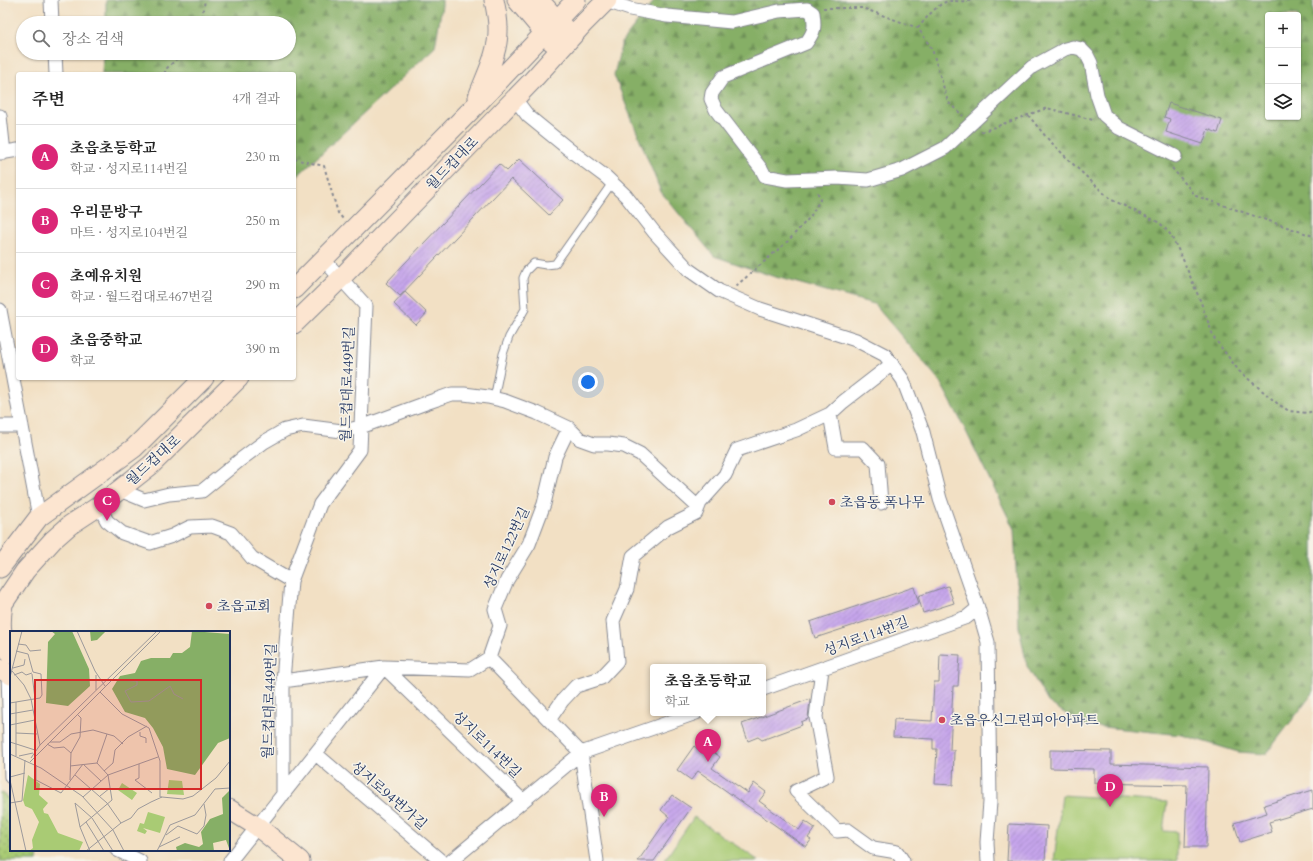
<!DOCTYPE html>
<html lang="ko">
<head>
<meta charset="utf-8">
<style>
	:root { --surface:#fff; --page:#f2f2f2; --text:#222; --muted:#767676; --line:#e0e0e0; --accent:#db2777 }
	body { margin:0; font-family:Cardo,"Noto Serif KR",serif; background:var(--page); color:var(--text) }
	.controls { position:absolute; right:12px; top:12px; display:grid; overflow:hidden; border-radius:4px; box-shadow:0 1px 3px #0004 }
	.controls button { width:36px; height:36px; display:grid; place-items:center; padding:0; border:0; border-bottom:1px solid var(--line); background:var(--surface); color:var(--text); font:20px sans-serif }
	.you { position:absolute; left:588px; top:382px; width:14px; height:14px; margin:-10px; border:3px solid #fff; border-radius:50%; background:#1a73e8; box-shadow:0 0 0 6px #1a73e833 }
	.badge { display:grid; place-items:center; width:26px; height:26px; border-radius:50%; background:var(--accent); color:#fff; font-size:13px; font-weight:700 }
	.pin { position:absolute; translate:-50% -33px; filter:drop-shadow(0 1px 2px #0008) }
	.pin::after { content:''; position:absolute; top:21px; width:14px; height:12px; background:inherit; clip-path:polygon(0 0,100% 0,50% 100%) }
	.popup { position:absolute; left:650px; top:664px; width:116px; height:52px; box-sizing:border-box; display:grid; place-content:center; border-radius:4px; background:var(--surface); filter:drop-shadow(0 1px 3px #0005); font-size:13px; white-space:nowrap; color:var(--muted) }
	.popup b { font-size:15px; color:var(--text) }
	.popup::after { content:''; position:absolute; left:50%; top:100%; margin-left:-8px; border:8px solid transparent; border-top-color:var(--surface) }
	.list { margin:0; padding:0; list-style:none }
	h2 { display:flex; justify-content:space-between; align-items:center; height:52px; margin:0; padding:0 16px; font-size:17px }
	h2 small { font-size:13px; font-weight:400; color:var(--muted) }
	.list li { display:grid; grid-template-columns:26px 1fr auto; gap:12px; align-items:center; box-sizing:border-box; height:64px; padding:0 16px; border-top:1px solid var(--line) }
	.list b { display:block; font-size:15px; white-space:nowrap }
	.list p { margin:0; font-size:13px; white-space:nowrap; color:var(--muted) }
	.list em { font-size:13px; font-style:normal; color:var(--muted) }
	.icon { flex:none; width:22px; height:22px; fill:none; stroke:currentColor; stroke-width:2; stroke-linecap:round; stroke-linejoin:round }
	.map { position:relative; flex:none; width:1313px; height:861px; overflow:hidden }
	.search { position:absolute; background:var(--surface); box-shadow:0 1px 3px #0004; left:16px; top:16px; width:280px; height:44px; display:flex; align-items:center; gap:10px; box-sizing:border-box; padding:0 14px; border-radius:22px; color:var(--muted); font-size:15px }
	.panel { position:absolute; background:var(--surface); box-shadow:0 1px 3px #0004; left:16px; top:72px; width:280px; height:308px; border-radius:4px }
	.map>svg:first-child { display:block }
	.green { fill:url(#green-dots); stroke:#627d69 }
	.forest { fill:url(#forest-firs); stroke:#506f62; fill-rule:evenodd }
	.pitch { fill:#a9cb74; stroke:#627d69 }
	.building { fill:url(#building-hatch) }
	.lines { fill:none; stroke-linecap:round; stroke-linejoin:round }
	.service-casing { stroke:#868891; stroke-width:9 }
	.minor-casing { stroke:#868891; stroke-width:15 }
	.secondary-casing { stroke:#868891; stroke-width:21 }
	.path { stroke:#868891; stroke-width:2; stroke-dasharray:3 3; stroke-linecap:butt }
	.service { stroke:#fff; stroke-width:7 }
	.minor { stroke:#fff; stroke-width:13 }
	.secondary { stroke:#fce5d0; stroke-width:19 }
	.poi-dot { fill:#d1495b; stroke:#f7f3e8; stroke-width:1.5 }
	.labels { text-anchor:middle; stroke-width:3; stroke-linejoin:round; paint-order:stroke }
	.street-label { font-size:14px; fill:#1b2f5e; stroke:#f7f3e8 }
	.poi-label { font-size:14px; fill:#1b2f5e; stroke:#f7f3e8; text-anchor:start }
	.inset-road { fill:none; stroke:#9c999b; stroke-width:1 }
	.view { fill:#d62828; fill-opacity:0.15; stroke:#d62828; stroke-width:2 }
	.inset-edge { fill:none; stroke:#1b2f5e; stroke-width:2 }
</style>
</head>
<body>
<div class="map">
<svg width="1313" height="861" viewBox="0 0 1313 861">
	<defs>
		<pattern id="green-dots" width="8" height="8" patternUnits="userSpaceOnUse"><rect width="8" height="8" fill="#a9cb74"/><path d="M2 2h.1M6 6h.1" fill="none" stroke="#89a562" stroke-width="1.8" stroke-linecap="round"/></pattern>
		<pattern id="forest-firs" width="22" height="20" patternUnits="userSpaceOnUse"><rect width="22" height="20" fill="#86af66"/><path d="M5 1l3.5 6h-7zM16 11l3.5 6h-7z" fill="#6d8f57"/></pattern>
		<pattern id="building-hatch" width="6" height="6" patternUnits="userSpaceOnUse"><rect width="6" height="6" fill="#c6a5eb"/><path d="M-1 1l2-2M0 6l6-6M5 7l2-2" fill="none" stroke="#a087c2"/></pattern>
	</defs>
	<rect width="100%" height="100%" fill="#f7f3e8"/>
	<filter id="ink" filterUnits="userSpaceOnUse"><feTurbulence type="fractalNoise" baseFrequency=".025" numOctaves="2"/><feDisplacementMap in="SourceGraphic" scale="8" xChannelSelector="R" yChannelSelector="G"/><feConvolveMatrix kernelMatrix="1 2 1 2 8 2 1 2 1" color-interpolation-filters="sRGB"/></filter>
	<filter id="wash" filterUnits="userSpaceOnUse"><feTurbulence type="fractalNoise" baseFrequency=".012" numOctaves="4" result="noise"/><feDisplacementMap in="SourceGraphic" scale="16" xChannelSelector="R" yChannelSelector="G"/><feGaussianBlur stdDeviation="0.9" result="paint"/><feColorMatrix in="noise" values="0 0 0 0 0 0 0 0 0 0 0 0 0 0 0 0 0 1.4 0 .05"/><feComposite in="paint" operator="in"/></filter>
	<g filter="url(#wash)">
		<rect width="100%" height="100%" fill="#f2e0c4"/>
		<!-- green -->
		<path class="green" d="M0,792L11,800V850H38L37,861H0Z"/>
		<!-- forest -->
		<path class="forest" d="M106,0H442V5L435,47L294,179V74H102L103,53H289V23H106Z
			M655,0H1313V693L1266,754L1238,752L1182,735L1083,725L1048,702L1027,666L1019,627L1014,529L958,415L939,380L874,304L772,276L714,256L661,192L614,75L622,42ZM1268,15H1298V117H1268Z"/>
		<!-- pitch -->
		<path class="pitch" d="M1062,795L1167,802L1163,831L1177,832V861H1054Z
			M694,817L759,861H664Z"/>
		<g id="blocks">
			<!-- building -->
			<path class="building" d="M1169,103L1222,120L1218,133L1208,129L1203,144L1166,132L1170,119L1164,117Z
				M519,159L563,200L549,215L511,179L400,296L386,283L499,164L507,171Z
				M405,292L427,313L416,325L394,304Z
				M948,586L954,603L923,613L918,596Z
				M914,587L919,604L815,638L810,622Z
				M940,654L960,655L958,686H953L950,750H954L953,785L935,784L937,749H933V739L893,737L894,719L932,721L934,682H939Z
				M810,699L808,719L801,722L802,725L762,740L758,737L748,741L742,724Z
				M703,744L720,757L712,768L748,793L754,783L766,792L759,801L799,830L805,821L815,828L808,838L811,840L806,847L698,771L691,780L677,770L694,746L699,750Z
				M1050,750L1111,751V764L1208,767L1206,847H1185L1187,785L1094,783V769L1050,768Z
				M1313,790V809L1269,822L1272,832L1240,842L1234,823L1267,813L1264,805Z
				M672,795L691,808L654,861H638L669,817L661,810Z
				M1009,824L1047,826L1045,861H1007Z"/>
		</g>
	</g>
	<g filter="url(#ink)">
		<use href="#blocks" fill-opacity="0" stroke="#868891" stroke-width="1"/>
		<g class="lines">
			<defs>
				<path id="service" d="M494,399L503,354L509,337L525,309L523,278L526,271L534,263L546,265L555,264L612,183"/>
				<path id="minor" d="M51,0L52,23
					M606,1L630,9L667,16L732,22L779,11L807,9L813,13C815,27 815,31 806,43L723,77L712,93L711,99L716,110L762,170L765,176L787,180L837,178L868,180L902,170L945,148L1032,67L1065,49L1073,47L1081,49L1087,55L1091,63L1097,95L1104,115L1119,128L1175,156
					M55,53L56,74
					M515,99L528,116L571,151L606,177L626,196L654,232L689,270L719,291L760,309L856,340L885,355L903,380L923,432L940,499L978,608L988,642L990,802L987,842L988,861
					M0,116L4,153
					M0,153L18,150
					M0,310L39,517
					M830,414L836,448H863L878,464L881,503
					M0,426H22
					M120,490L144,500L169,494L202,491L240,460L264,442L285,430L303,426L342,431L361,427L426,403L452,394H464L488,397L505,401L537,413L569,428L580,439L594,444H608L624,446L640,454L698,507
					M99,506L107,521L122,533L150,543L172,536L190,527L212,526L231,533L252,558L291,581
					M489,658L581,753L597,861
					M384,667L523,801
					M822,669L816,717L827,776L796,791L837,831L848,830L873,848L897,852L903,861
					M8,673L11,777
					M283,681L384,667L470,670L489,658L500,626L495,609L507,580L529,544L544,504L555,457L569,428
					M763,689L967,617L978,608
					M549,720L562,701L576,686L601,678L617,661L613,621L627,589L633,556L668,527L696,513L700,503L725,475L737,450L796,430L830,414L843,402L892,364
					M316,754L441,861
					M283,795V681L291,581L320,504L360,450L366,306L324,260
					M117,850L140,861
					M230,861L384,667
					M451,861L581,753L696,713"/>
				<path id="secondary" d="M517,0L552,42
					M539,0L566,30
					M478,97C486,75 499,52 498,28C498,19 496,9 494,0
					M294,289L474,107L576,0
					M294,324L340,279L531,82L584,23L607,0
					M0,568L39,517L134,448L204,378
					M3,604C0,623 0,638 11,654
					M0,608L25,571L53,540L70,525L99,506L151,465L239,378
					M0,669L11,675
					M229,809L258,827L300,861"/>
			</defs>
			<!-- service casing -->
			<use href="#service" class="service-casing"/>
			<!-- minor casing -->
			<use href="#minor" class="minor-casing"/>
			<!-- secondary casing -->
			<use href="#secondary" class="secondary-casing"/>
			<!-- path -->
			<path class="path" d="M823,8H862L918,28L932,49L948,102L963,116
				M201,23L205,0
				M918,28C925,20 938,2 950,1C957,1 965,2 972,0
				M165,74V70L183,53
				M1028,115L1047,138L1075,166L1110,199L1160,223L1170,234L1182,257L1200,300L1214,338L1239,371L1278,404L1289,411L1307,413L1313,411
				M981,132L1047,108L1093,120
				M294,159L324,166L338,213L343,219
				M1172,168L1196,196L1313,236
				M736,286L788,241L810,217L820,200L817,190"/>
			<!-- service -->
			<use href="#service" class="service"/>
			<!-- minor -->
			<use href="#minor" class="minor"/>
			<!-- secondary -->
			<use href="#secondary" class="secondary"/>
		</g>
	</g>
	<!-- markers -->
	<g class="poi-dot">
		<circle cx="832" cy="502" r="4"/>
		<circle cx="209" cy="606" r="4"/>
		<circle cx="942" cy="720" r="4"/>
	</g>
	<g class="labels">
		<!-- street labels -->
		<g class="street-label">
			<text transform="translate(452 163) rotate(-46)" y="5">월드컵대로</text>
			<text transform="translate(347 384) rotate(-88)" y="5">월드컵대로449번길</text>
			<text transform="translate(153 460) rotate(-42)" y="5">월드컵대로</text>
			<text transform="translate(506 548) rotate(-65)" y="5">성지로122번길</text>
			<text transform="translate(866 636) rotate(-20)" y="5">성지로114번길</text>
			<text transform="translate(269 701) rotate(-88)" y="5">월드컵대로449번길</text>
			<text transform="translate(487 744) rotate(44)" y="5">성지로114번길</text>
			<text transform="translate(389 795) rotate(41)" y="5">성지로94번가길</text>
		</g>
		<!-- poi labels -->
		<g class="poi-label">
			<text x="840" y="507">초읍동 폭나무</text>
			<text x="217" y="611">초읍교회</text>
			<text x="950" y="725">초읍우신그린피아아파트</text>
		</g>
	</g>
	<!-- overview -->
	<g transform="translate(10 631)">
		<rect width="220" height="220" fill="#f2e0c4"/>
		<path d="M18,144L30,153L29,164L38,172L33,178L34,182L38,183L48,202L73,211L69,220H19L23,217L22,209L29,191L22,178L15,175L13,169Z" fill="#a9cb74"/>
		<path d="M41,0H62L79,38L80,55L58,75L36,72L38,11L45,3ZM80,0H96L87,9L81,10ZM182,0L220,3V107L208,112L185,144L157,138L153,116L143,97L135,87L115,81L102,58L110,45L125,42L131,30L141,27H160L163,22H172L180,16ZM220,159V220L216,209L203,212L204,220H167L166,216L175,212L189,216L193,213L191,201L200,188L213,183L212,167Z" fill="#86af66"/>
		<path d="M159,149L172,150L174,164L157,163ZM112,152L127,162L122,169L108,159ZM138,181L155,186L150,202L133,197L137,200L135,203L127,200L130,192L134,193Z" fill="#a9cb74"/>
		<path class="inset-road" d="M67,0L85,40L95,55M8,13L16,14L20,20L31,19M3,37L14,34L15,28M2,40L14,54L21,68L30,114M22,43L25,68M4,44L12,41L16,44L22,42M0,46L12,0M102,49L127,50V54L115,60L121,71L139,70L160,55L164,63L173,68M86,59V44M90,61L112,83L139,97L150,130V166H152M6,71V125M0,72L30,67L32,64L31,43L23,41L18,23L6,20M0,83L23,79M0,94L25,89M130,101V105L136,107V112M6,102L27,103M0,111L25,119M40,111H50L61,103L83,99L104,105L113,113M37,113L44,117L54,116L61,122M0,123L31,137L72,165L103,199L114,220M9,125L23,122M21,127L30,114L147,0M20,131L151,0M73,133L91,150M129,133V147L125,149L142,162M26,134V149L51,162L73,133M60,135L87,132L97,103M94,140L103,132L105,119L118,106L137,95M65,144L97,172L111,192M0,146L15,142M0,149L16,220M60,149L61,122L70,106L71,87L67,83M90,165L100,157M73,166L98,144L148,126M0,172L12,170L15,129M65,172L82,187L103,220M65,172L70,196L80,220M76,191L94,220M70,196L102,169L98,144L87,132M156,204L168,195L187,203L194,195L196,184L194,173M149,216L170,206M76,220L111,192L121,187L128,178L141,171L152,166L173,168L183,165L206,147L220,130M147,220L160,194L185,184L205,158L220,157"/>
		<path class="view" d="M25,49H191V158H25Z"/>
		<rect width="220" height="220" class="inset-edge"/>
	</g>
</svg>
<div class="controls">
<button>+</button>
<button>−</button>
<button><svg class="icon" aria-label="layers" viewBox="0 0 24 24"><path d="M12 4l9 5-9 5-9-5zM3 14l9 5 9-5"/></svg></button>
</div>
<div class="you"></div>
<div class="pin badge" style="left:708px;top:762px">A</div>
<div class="popup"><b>초읍초등학교</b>학교</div>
<div class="pin badge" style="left:604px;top:817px">B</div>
<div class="pin badge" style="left:107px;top:521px">C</div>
<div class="pin badge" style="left:1110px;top:807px">D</div>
<div class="search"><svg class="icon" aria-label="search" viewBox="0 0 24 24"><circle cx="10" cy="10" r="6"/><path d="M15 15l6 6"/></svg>장소 검색</div>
<section class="panel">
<h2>주변<small>4개 결과</small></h2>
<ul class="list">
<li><span class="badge">A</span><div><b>초읍초등학교</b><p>학교 · 성지로114번길</p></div><em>230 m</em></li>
<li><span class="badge">B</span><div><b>우리문방구</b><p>마트 · 성지로104번길</p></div><em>250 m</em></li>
<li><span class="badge">C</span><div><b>초예유치원</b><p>학교 · 월드컵대로467번길</p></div><em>290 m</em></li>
<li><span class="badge">D</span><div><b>초읍중학교</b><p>학교</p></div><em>390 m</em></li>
</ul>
</section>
</div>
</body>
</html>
